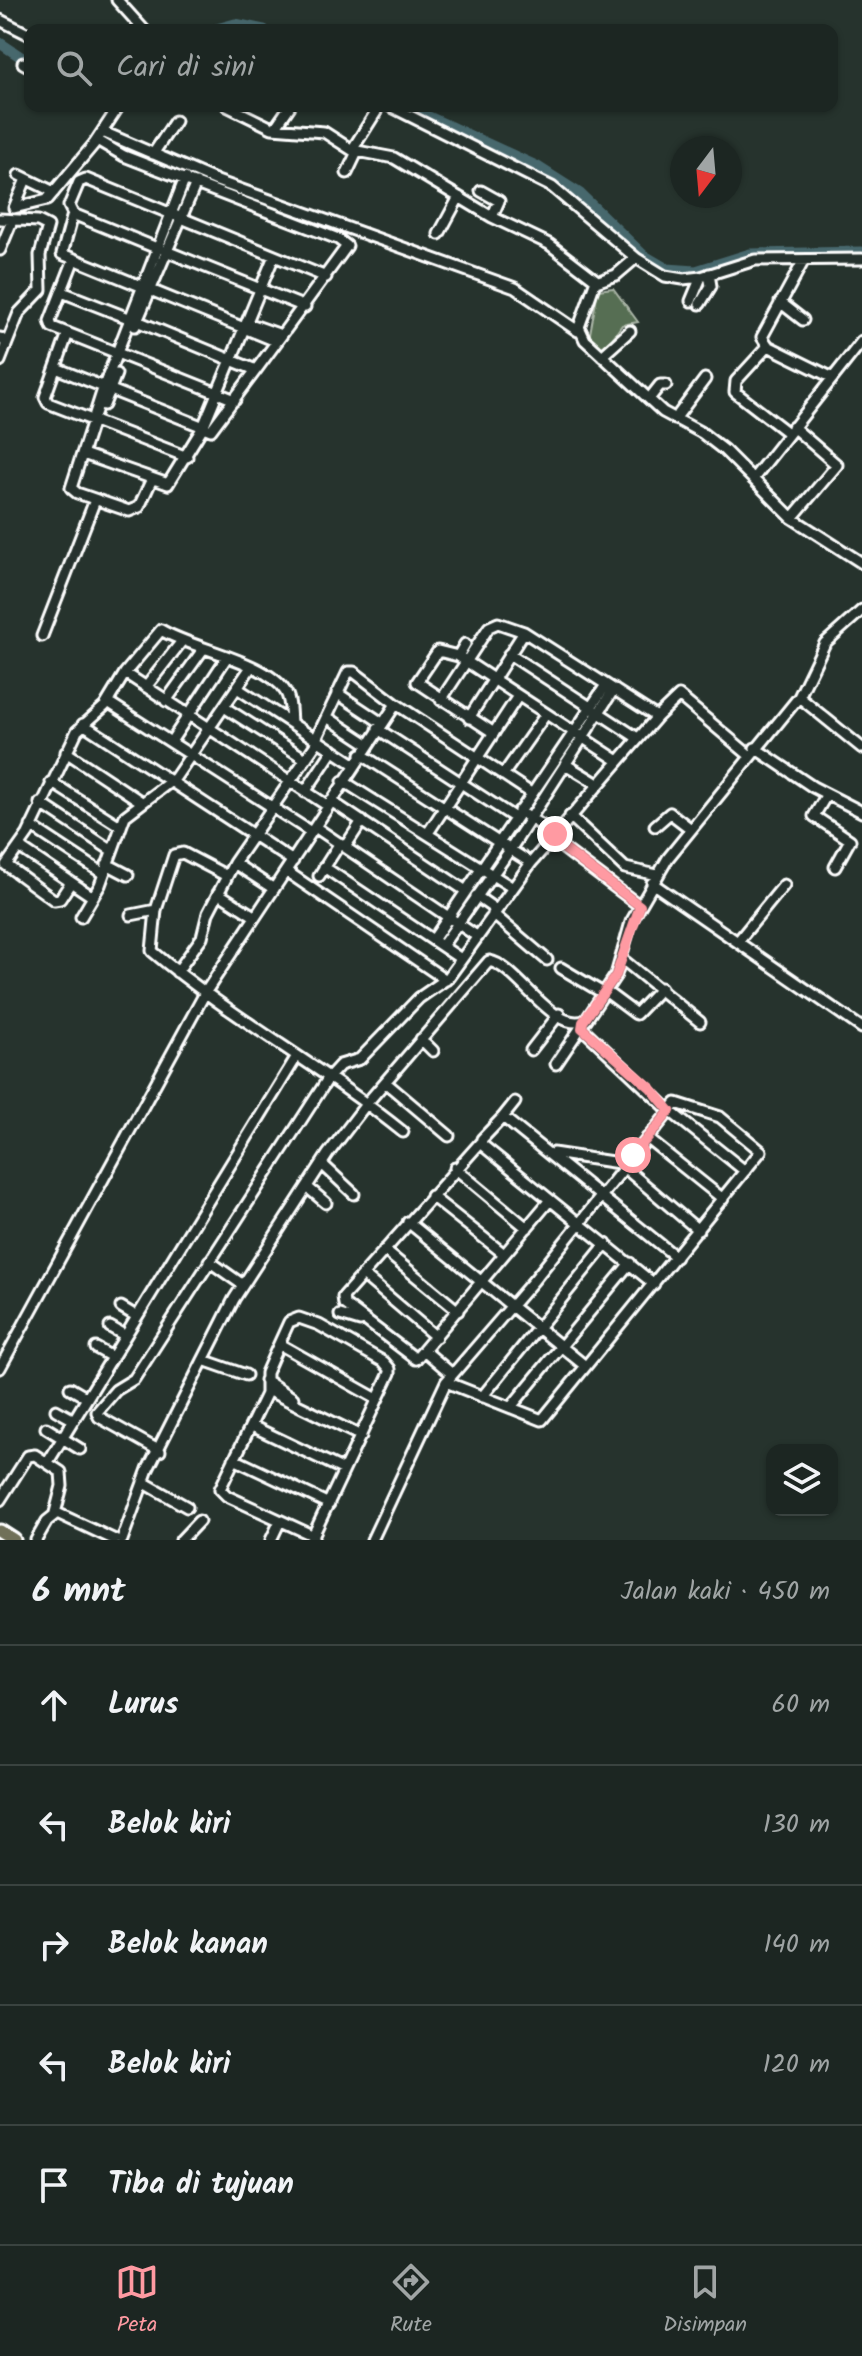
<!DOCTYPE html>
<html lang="id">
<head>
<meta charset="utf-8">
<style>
	:root { --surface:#1c2622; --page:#252e2a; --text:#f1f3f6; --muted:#a0a5a5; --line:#3a4340; --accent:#ff9aa2 }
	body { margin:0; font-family:Kalam,sans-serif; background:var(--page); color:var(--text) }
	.controls { position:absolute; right:24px; bottom:24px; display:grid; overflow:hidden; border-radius:16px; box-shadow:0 2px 6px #0004 }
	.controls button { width:72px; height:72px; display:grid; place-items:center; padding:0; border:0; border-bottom:2px solid var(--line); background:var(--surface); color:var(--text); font:40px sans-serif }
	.compass { position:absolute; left:670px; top:136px; width:72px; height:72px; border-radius:50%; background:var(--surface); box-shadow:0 2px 6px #0004; rotate:196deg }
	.stop { position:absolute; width:24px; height:24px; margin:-18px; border:6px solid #ff9aa2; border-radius:50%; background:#fff }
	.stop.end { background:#ff9aa2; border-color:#fff; box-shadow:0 2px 8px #0008 }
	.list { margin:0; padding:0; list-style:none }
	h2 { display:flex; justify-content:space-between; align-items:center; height:104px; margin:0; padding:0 32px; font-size:34px }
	h2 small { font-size:26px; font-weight:400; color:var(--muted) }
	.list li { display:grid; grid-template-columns:52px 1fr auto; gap:24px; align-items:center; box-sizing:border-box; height:120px; padding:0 32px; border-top:2px solid var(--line) }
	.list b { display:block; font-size:30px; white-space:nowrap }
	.list em { font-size:26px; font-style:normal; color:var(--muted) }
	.icon { flex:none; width:44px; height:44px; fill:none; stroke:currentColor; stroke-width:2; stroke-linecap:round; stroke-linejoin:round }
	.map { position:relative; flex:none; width:862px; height:1540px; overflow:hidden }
	.search { position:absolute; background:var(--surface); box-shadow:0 2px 6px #0004; left:24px; right:24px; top:24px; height:88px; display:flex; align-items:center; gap:20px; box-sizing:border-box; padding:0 28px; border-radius:16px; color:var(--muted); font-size:30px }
	.sheet { height:704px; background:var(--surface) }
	nav { display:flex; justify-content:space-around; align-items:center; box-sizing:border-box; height:112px; border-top:2px solid var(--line); background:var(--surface); font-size:22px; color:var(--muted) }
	nav a { display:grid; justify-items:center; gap:4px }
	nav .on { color:var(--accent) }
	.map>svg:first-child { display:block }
	.green { fill:#576e52; stroke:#abb6a8; stroke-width:2 }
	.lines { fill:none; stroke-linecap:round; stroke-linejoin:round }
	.river { stroke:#47676d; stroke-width:11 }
	.minor-casing { stroke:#fff; stroke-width:15 }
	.major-casing { stroke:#fff; stroke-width:17 }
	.minor { stroke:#26332d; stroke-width:9 }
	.major { stroke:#706f59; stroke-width:11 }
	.route { stroke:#ff9aa2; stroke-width:10 }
</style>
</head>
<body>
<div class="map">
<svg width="862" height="1540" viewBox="0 0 862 1540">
	<rect width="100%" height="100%" fill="#26332d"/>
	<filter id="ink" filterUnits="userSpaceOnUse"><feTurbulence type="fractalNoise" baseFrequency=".0125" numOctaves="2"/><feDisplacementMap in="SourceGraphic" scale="16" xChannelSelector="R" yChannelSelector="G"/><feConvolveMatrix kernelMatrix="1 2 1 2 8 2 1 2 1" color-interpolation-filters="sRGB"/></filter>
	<g filter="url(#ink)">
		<!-- green -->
		<path class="green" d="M613,288L638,322L622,325L604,350L589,339L598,290Z"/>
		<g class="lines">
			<!-- river -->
			<path class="river" d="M213,30L235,24L264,30
				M0,43L30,63
				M405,106L536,166L580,194L643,255L667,269L696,271L750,254L862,252"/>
			<defs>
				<path id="minor" d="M117,0L144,30
					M0,20L30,35
					M23,63L30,67
					M227,106L272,128L324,132L352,150L394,158L492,217L549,244L596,280L579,327L585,340L663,412L702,433L724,450L792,518L862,563
					M390,106L552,187L636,258
					M275,128L290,106
					M103,132L217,181L515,288L578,331
					M352,150L376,112
					M153,154L175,121
					M347,173L357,152
					M19,175L54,192
					M26,179L14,208L47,200L94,144L119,106
					M481,191L499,201L492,217
					M73,214L159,249
					M0,219L38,221L48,226L40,255L41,290L19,313L7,343
					M439,234L459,197
					M0,250L12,221
					M166,251L305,307
					M74,259L50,321L52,327L235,400
					M804,260L762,337L768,346L831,377
					M596,282L616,275L636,258L665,276L683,279L701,277L755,260L862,259
					M62,292L131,319
					M691,301L701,277
					M780,302L803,320
					M700,304L711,286L709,274
					M137,321L231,360L274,256
					M250,324L281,335
					M135,326L196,183
					M68,333L45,397L48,403L187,457
					M0,338L7,343L0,361
					M276,341L62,254L73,214L69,206L79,182L86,179L326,277
					M768,346L736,381L735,392L788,433
					M602,356L630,331
					M56,368L211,430L256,370
					M649,399L660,385H666
					M104,405L116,374
					M675,419L705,379
					M83,454L168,484L203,427L231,360L256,370L347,246L338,239L124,156L97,140
					M753,479L862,341
					M151,481L139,507L129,511L77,493L71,488L104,386L185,178
					M792,518L837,465L793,427
					M42,636L95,500
					M465,644L458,656L438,651L417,682L494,733
					M509,654L636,737
					M458,656L617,760
					M125,673L161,630C192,649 266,661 285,691C291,699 290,713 291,722
					M146,687L182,641
					M237,688L354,764
					M337,693L382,723
					M799,697L862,748
					M166,701L204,648
					M108,702L311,832
					M224,707L304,758
					M327,717L368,744
					M657,717L679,696L749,755
					M469,718L524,632
					M83,724L293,861
					M378,729L515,818
					M316,739L348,672H354L396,704
					M172,740L227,657
					M755,748L813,787L862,812
					M66,752L140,801
					M361,754L531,863
					M565,764L598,784
					M503,775L546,714
					M343,781L513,888
					M51,782L120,826
					M305,792L333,750
					M827,794L814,816L850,840L835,867
					M331,801L466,891
					M40,803L111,850
					M519,811L555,834
					M570,816L625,868L657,875
					M31,826L104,874
					M655,826L670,813L691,829
					M315,827L478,937
					M428,833L518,696
					M551,839L640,906
					M19,847L93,897
					M345,847L362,821
					M234,863L274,889
					M107,864L128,875
					M324,867L461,959
					M286,871L446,980
					M227,876L183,853L174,855L156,910L152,951C231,1018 323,1067 403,1132
					M319,876L340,843
					M71,882L60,899L54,900L6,865L28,834L77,731L105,706L125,673L328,806
					M652,883L862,1028
					M218,893L254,916
					M476,896L496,910
					M493,914L547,960
					M131,915L156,910
					M81,917L100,885L125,816L175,778L251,667
					M433,940L606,685
					M739,940L784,885
					M442,946L510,850L614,689
					M622,959L700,1022
					M561,968L603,993
					M177,972L202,937L208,913L234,863L318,741
					M605,991L636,1014L661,988
					M582,1028L670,1111L745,1171
					M421,1039L433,1051
					M531,1050L559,1014
					M556,1064L583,1024
					M385,1082L449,1136
					M503,1117L515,1102
					M647,1138L723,1199
					M480,1143L343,1297L344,1304L416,1359L550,1200
					M553,1153L619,1163L698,1230
					M322,1164L354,1194
					M455,1168L527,1228
					M307,1187L326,1203
					M431,1196L504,1254
					M408,1222L584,1365
					M384,1250L458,1311
					M209,1261L243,1285
					M363,1275L436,1337
					M654,1284L481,1144L482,1139L503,1117L676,1257
					M121,1307L136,1316
					M340,1315L360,1321
					M110,1327L124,1335
					M279,1344L377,1399
					M96,1348L112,1357
					M425,1351L452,1374
					M203,1360L246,1375
					M0,1368L205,993L396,704L531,793
					M265,1380L293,1398
					M70,1388L87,1398
					M267,1390L361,1436
					M482,1397L606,1244
					M511,1407L630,1263
					M56,1410L74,1420
					M252,1426L344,1470
					M46,1428L80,1449
					M160,1451L99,1417L97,1412L116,1390L134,1379L329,1077L340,1065L360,1059L419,998L448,978L531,863L657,717L524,632L498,623L489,627L441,700
					M234,1459L329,1504
					M48,1462L297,1056
					M143,1482L187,1507
					M0,1500L28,1456L35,1455L61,1472L62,1486L55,1513
					M36,1540L47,1521L57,1513L115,1540
					M122,1540L148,1469L234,1299L328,1154L367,1103L489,961C517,965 553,1035 586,1020L616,975L631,922L668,858L799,697L825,643L862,610
					M181,1540L199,1521
					M271,1540L280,1521
					M311,1540L390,1373V1369L384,1362L319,1325L299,1318L289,1322L273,1357L266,1373V1394L220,1489L227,1496L314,1536
					M372,1540L446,1382L534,1280L676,1103L720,1117L761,1151L542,1420L446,1382"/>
				<path id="major" d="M0,1531L14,1540"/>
			</defs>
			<!-- minor casing -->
			<use href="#minor" class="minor-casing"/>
			<!-- major casing -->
			<use href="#major" class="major-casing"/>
			<!-- minor -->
			<use href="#minor" class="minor"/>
			<!-- major -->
			<use href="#major" class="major"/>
		</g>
	</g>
	<g class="lines" filter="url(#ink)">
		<!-- route -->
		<path class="route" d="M555,834L551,839L640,906L616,975L583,1022L582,1028L651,1088L670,1111L633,1155"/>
	</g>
</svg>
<div class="controls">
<button><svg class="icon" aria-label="layers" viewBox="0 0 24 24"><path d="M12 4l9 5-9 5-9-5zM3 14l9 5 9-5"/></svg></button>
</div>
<svg class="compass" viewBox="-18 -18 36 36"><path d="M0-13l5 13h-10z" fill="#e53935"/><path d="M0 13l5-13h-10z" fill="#a0a5a5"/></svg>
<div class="stop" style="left:633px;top:1155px"></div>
<div class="stop end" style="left:555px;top:834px"></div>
<div class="search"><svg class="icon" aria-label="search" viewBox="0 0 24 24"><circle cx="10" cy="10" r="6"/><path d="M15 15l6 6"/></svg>Cari di sini</div>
</div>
<section class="sheet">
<h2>6 mnt<small>Jalan kaki · 450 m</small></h2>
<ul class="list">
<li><svg class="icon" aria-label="ahead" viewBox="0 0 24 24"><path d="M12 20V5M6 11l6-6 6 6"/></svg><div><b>Lurus</b></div><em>60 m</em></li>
<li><svg class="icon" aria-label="left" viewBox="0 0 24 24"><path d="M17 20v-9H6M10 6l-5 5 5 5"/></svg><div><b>Belok kiri</b></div><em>130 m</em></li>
<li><svg class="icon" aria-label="right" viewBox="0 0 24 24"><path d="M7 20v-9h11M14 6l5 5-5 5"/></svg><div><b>Belok kanan</b></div><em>140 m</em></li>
<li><svg class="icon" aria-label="left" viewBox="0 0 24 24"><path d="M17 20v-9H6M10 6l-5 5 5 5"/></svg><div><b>Belok kiri</b></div><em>120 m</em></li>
<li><svg class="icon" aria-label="arrive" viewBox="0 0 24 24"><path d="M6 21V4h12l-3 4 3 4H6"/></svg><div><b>Tiba di tujuan</b></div></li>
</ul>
</section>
<nav>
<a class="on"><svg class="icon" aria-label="map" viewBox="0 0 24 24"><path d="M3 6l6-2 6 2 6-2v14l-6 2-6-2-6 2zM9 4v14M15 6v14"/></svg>Peta</a>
<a><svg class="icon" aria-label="directions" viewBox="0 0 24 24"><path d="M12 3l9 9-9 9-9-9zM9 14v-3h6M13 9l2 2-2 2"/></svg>Rute</a>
<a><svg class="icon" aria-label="saved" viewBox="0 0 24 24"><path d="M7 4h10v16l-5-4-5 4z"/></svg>Disimpan</a>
</nav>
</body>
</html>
